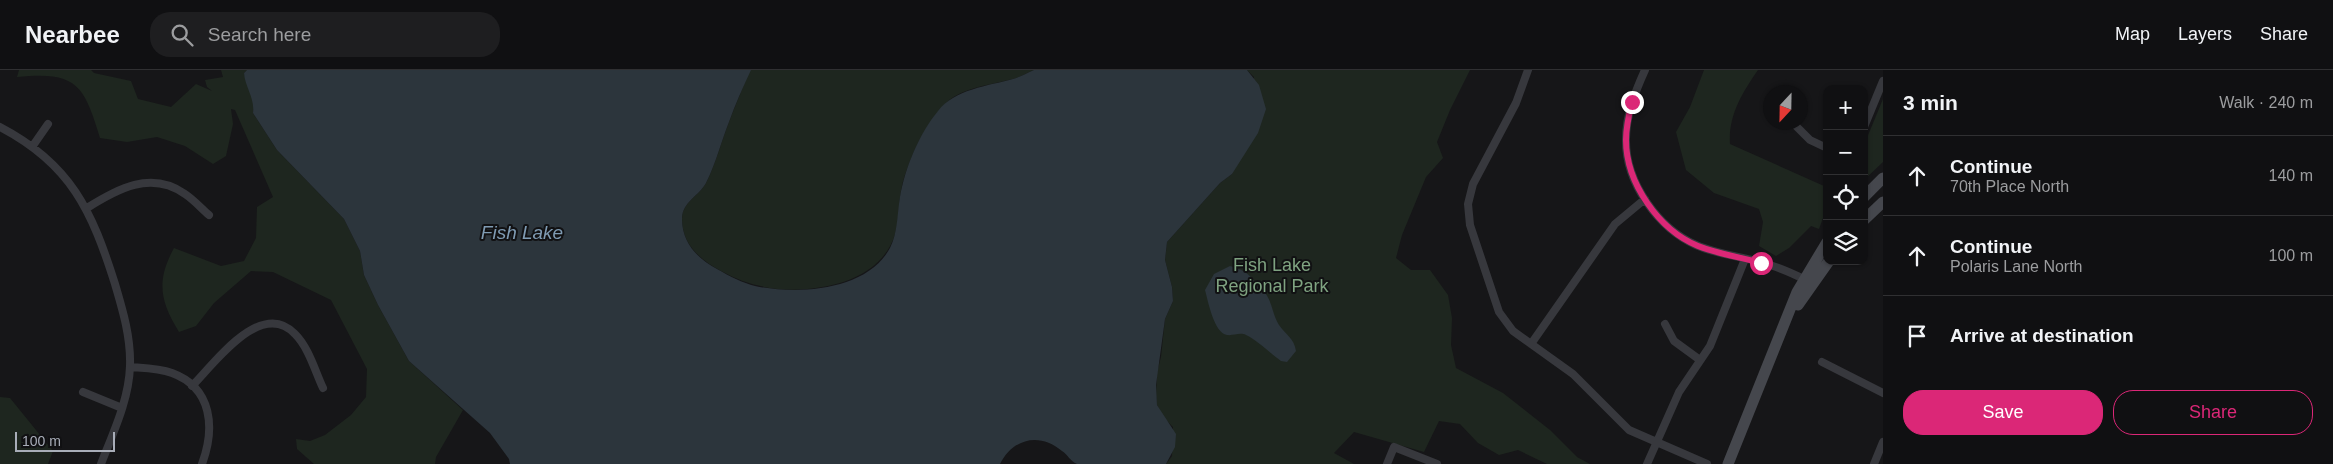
<!DOCTYPE html>
<html lang="en">
<head>
<meta charset="utf-8">
<style>
	:root { --surface:#101012; --page:#1e1e20; --text:#f1f3f6; --muted:#9c9d9f; --line:#303032; --accent:#db2777 }
	body { margin:0; font-family:Arial,sans-serif; background:var(--page); color:var(--text) }
	.controls { position:absolute; right:15px; top:15px; display:grid; overflow:hidden; border-radius:10px; box-shadow:0 1px 4px #0004 }
	.controls button { width:45px; height:45px; display:grid; place-items:center; padding:0; border:0; border-bottom:1px solid var(--line); background:var(--surface); color:var(--text); font:25px sans-serif }
	.compass { position:absolute; left:1763px; top:15px; width:45px; height:45px; border-radius:50%; background:var(--surface); box-shadow:0 1px 4px #0004; rotate:202deg }
	.scale { position:absolute; left:15px; bottom:12px; width:100px; box-sizing:border-box; padding-left:5px; border:2px solid #a8adb8; border-top:0; font-size:14px; line-height:18px; white-space:nowrap; color:#a8adb8; -webkit-text-stroke:4px #111113; paint-order:stroke }
	.stop { position:absolute; width:15px; height:15px; margin:-11px; border:4px solid #db2777; border-radius:50%; background:#fff }
	.stop.end { background:#db2777; border-color:#fff; box-shadow:0 1px 5px #0008 }
	.list { margin:0; padding:0; list-style:none }
	h2 { display:flex; justify-content:space-between; align-items:center; height:65px; margin:0; padding:0 20px; font-size:21px }
	h2 small { font-size:16px; font-weight:400; color:var(--muted) }
	.list li { display:grid; grid-template-columns:32px 1fr auto; gap:15px; align-items:center; box-sizing:border-box; height:80px; padding:0 20px; border-top:1px solid var(--line) }
	.list b { display:block; font-size:19px; white-space:nowrap }
	.list p { margin:0; font-size:16px; white-space:nowrap; color:var(--muted) }
	.list em { font-size:16px; font-style:normal; color:var(--muted) }
	.actions { display:flex; gap:10px; padding:15px 20px }
	.actions a { flex:1; padding:11px 0; border:1px solid var(--accent); border-radius:20px; text-align:center; font-size:18px; color:var(--accent) }
	.actions .main { background:var(--accent); color:#fff }
	.icon { flex:none; width:28px; height:28px; fill:none; stroke:currentColor; stroke-width:2; stroke-linecap:round; stroke-linejoin:round }
	.map { position:relative; flex:none; width:1883px; height:394px; overflow:hidden }
	header { display:flex; align-items:center; gap:30px; box-sizing:border-box; height:70px; padding:0 25px; background:var(--surface); border-bottom:1px solid var(--line) }
	header strong { font-size:24px }
	nav { display:flex; gap:28px; margin-inline-start:auto; font-size:18px }
	.search { width:350px; height:45px; background:var(--page); display:flex; align-items:center; gap:12px; box-sizing:border-box; padding:0 18px; border-radius:20px; color:var(--muted); font-size:19px }
	main { display:flex }
	aside { flex:1; background:var(--surface) }
	.map>svg:first-child { display:block }
	.green { fill:#1e261f }
	.water { fill:#2c353c }
	.lines { fill:none; stroke-linecap:round; stroke-linejoin:round }
	.street { stroke:#37383d; stroke-width:8 }
	.secondary { stroke:#45474d; stroke-width:11 }
	.route { stroke:#db2777; stroke-width:6 }
	.labels { text-anchor:middle; stroke-width:4; stroke-linejoin:round; paint-order:stroke }
	.park-label { font-size:18px; fill:#7fa381; stroke:#111113 }
	.water-label { font-size:19px; font-style:italic; fill:#7f9bb3; stroke:#111113 }
</style>
</head>
<body>
<header>
<strong>Nearbee</strong>
<div class="search"><svg class="icon" aria-label="search" viewBox="0 0 24 24"><circle cx="10" cy="10" r="6"/><path d="M15 15l6 6"/></svg>Search here</div>
<nav><a>Map</a><a>Layers</a><a>Share</a></nav>
</header>
<main>
<div class="map">
<svg width="1883" height="394" viewBox="0 0 1883 394">
	<rect width="100%" height="100%" fill="#161618"/>
	<!-- green -->
	<path class="green" d="M19,0H91L94,3L131,11L138,29L171,37L196,14L212,21L207,17L205,10L223,7L221,0H247L244,3L255,33L253,43L277,80L344,149L360,181L364,205L378,235L409,291L463,340L436,387L435,394H314L297,379L296,369L310,371L325,365L351,345L366,327L367,299L331,230L273,202L251,201L214,233L196,256L179,262C160,231 156,211 174,178L221,196L244,191L256,168L257,137L273,127L235,40L231,39L233,54L226,86L213,94L185,76L157,67L127,72L100,68C84,14 76,1 17,7Z
		M750,0H1034C1027,3 1020,7 1013,9C991,15 963,17 946,33C926,53 912,82 904,108C898,127 900,146 895,164C885,199 848,214 816,218C782,223 750,217 721,201C700,190 682,174 682,149C682,132 699,126 706,113C716,93 721,72 729,52C735,35 743,18 750,0Z
		M1247,0H1470L1450,40L1437,72L1443,88L1426,107L1402,165L1396,188L1411,200H1430L1448,225L1452,248L1451,275L1456,298L1503,323L1550,360L1577,387L1590,394H1547L1518,380L1499,385L1478,373L1460,354L1439,351L1424,382L1354,362L1334,383L1354,394H1166L1172,386L1173,357L1164,348L1157,335L1156,326L1157,302L1161,287L1165,249L1173,231L1172,217L1165,190L1167,172L1220,113L1232,104L1254,7Z
		M1704,0H1758C1742,23 1728,46 1730,74L1824,116C1830,132 1825,143 1819,159L1811,156L1789,178L1776,186L1759,176L1763,152L1759,139L1714,123L1686,100L1676,62L1690,37Z
		M1883,29V92L1864,110V75Z
		M0,327L10,328L53,381L48,394H0Z"/>
	<!-- water -->
	<path class="water" d="M247,0H751C743,17 735,35 729,52C721,72 716,93 706,113C699,126 682,132 682,149C682,173 698,189 717,199C729,206 743,213 755,216C797,225 867,221 890,178C898,162 897,144 900,127C905,98 919,64 938,41C955,19 988,16 1013,9C1020,7 1027,3 1034,0H1247L1259,15L1266,39L1258,63L1232,104L1220,113L1167,172L1165,190L1172,217L1173,231L1165,249L1156,315L1157,335L1176,364L1175,377L1166,394H1077C1070,391 1068,385 1062,381C1040,362 1013,368 1000,394H510L509,389L490,363L409,291L378,235L364,205L360,181L344,149L277,80L253,43C255,28 245,17 244,3Z
		M1230,196C1244,200 1251,204 1258,218C1272,223 1271,243 1279,255C1286,265 1294,268 1296,281L1287,292L1281,291C1271,284 1257,270 1246,265C1240,262 1233,266 1227,265C1214,263 1208,231 1205,220L1214,204Z"/>
	<g class="lines">
		<!-- street -->
		<path class="street" d="M1528,0L1516,33L1473,114L1468,134L1470,155L1499,242L1513,261L1573,304L1629,360L1707,394
			M1645,0C1635,22 1626,45 1626,69C1625,112 1658,158 1696,175C1719,185 1746,187 1770,195C1783,199 1796,205 1808,211
			M0,57C71,94 92,141 115,214C123,241 131,268 130,296C129,330 113,363 101,394
			M1797,57L1810,70L1827,78
			M1864,57L1883,11
			M32,77L48,54
			M87,138C117,119 151,100 185,124C194,130 201,138 209,145
			M1665,254L1674,271L1700,290
			M1531,274L1615,154L1645,129
			M1822,292L1883,323
			M130,297C144,298 159,298 172,303C213,318 215,359 202,394
			M192,316C214,294 261,228 295,264C309,278 315,301 323,318
			M83,322L122,338
			M1387,394L1394,377L1437,394
			M1647,394L1679,322L1710,276L1745,189
			M1874,394L1883,372"/>
		<!-- secondary -->
		<path class="secondary" d="M1864,127L1883,108
			M1864,150L1883,132
			M1798,235L1829,191
			M1728,394L1797,222L1827,172"/>
	</g>
	<g class="lines">
		<!-- route -->
		<path class="route" d="M1632,32C1629,44 1626,57 1626,70C1626,113 1659,160 1698,176C1718,184 1740,187 1761,193"/>
	</g>
	<g class="labels">
		<!-- park labels -->
		<g class="park-label">
			<text x="1272" y="201">Fish Lake<tspan x="1272" dy="21">Regional Park</tspan></text>
		</g>
		<!-- water labels -->
		<g class="water-label">
			<text x="522" y="169">Fish Lake</text>
		</g>
	</g>
</svg>
<div class="controls">
<button>+</button>
<button>−</button>
<button><svg class="icon" aria-label="locate" viewBox="0 0 24 24"><circle cx="12" cy="12" r="6"/><path d="M12 2v4M12 18v4M2 12h4M18 12h4"/></svg></button>
<button><svg class="icon" aria-label="layers" viewBox="0 0 24 24"><path d="M12 4l9 5-9 5-9-5zM3 14l9 5 9-5"/></svg></button>
</div>
<svg class="compass" viewBox="-18 -18 36 36"><path d="M0-13l5 13h-10z" fill="#e53935"/><path d="M0 13l5-13h-10z" fill="#9c9d9f"/></svg>
<div class="scale">100 m</div>
<div class="stop" style="left:1761px;top:193px"></div>
<div class="stop end" style="left:1632px;top:32px"></div>
</div>
<aside>
<h2>3 min<small>Walk · 240 m</small></h2>
<ul class="list">
<li><svg class="icon" aria-label="ahead" viewBox="0 0 24 24"><path d="M12 20V5M6 11l6-6 6 6"/></svg><div><b>Continue</b><p>70th Place North</p></div><em>140 m</em></li>
<li><svg class="icon" aria-label="ahead" viewBox="0 0 24 24"><path d="M12 20V5M6 11l6-6 6 6"/></svg><div><b>Continue</b><p>Polaris Lane North</p></div><em>100 m</em></li>
<li><svg class="icon" aria-label="arrive" viewBox="0 0 24 24"><path d="M6 21V4h12l-3 4 3 4H6"/></svg><div><b>Arrive at destination</b></div></li>
</ul>
<div class="actions"><a class="main">Save</a><a>Share</a></div>
</aside>
</main>
</body>
</html>
